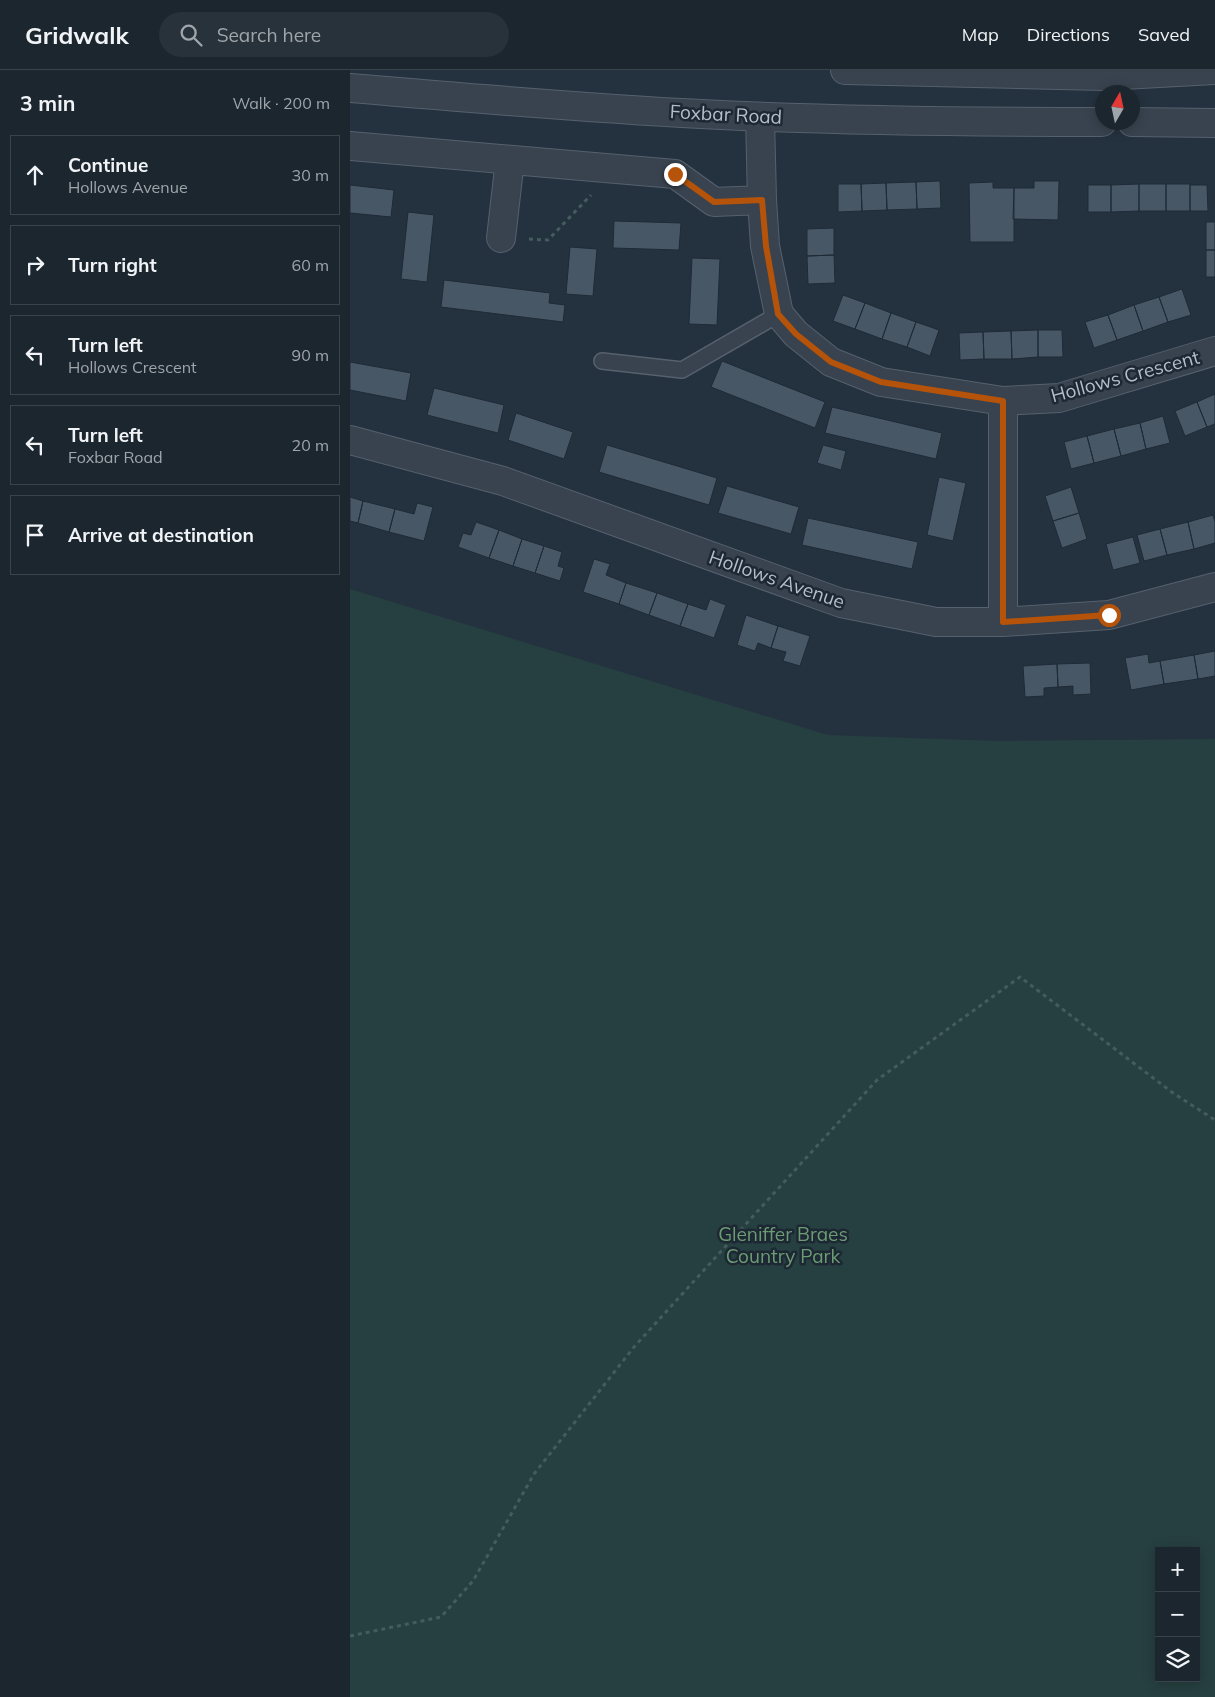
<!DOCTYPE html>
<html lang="en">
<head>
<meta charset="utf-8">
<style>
	:root { --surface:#1b262f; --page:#28323b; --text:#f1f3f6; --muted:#a0a5aa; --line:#39434b }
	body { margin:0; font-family:Mulish,sans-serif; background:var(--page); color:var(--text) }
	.controls { position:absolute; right:15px; bottom:15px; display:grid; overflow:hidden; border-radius:0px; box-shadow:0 2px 12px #0003 }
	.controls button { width:45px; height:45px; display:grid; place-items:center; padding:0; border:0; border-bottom:1px solid var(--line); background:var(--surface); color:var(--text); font:25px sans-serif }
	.compass { position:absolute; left:745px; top:15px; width:45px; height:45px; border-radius:50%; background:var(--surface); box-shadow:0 2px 12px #0003; rotate:9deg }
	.stop { position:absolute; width:15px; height:15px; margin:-11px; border:4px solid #b45309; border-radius:50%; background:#fff }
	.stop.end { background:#b45309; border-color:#fff; box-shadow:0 1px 5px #0008 }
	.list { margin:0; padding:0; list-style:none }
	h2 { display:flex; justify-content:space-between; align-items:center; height:65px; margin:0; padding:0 20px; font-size:21px }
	h2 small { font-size:16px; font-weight:400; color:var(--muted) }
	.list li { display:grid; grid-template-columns:32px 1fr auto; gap:15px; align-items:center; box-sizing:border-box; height:80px; margin:0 10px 10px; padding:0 10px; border:1px solid var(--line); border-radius:0px }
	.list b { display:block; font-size:19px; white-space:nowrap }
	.list p { margin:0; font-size:16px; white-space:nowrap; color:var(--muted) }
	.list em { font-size:16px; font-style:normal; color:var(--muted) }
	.icon { flex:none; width:28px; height:28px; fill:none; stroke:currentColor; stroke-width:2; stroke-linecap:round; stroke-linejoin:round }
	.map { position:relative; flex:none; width:865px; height:1627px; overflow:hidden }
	header { display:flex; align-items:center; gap:30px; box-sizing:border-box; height:70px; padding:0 25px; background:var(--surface); border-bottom:1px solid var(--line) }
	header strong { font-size:24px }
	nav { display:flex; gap:28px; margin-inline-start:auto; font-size:18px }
	.search { width:350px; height:45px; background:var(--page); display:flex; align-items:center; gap:12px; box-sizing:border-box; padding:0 18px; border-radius:28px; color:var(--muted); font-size:19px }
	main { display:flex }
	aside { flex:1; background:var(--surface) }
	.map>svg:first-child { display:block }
	.green { fill:#263f40; fill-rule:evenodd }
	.building { fill:#485766; stroke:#1f2a36 }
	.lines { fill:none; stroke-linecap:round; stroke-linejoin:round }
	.service-casing { stroke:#56616d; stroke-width:18 }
	.minor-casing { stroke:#56616d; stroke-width:30 }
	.tertiary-casing { stroke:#56616d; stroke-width:30 }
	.path { stroke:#445c5d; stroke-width:3; stroke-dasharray:4 4; stroke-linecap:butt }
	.service { stroke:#38434f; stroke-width:15 }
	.minor { stroke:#38434f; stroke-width:28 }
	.tertiary { stroke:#38434f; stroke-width:28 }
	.route { stroke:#b45309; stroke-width:6 }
	.labels { text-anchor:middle; stroke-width:5; stroke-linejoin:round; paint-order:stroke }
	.street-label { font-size:19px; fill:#b4beca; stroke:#1d2834 }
	.park-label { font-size:19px; fill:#6b9c73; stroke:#1d2834 }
</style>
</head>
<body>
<header>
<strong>Gridwalk</strong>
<div class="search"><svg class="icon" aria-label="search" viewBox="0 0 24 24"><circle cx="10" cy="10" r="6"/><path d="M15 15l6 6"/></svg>Search here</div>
<nav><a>Map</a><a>Directions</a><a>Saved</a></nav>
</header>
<main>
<aside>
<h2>3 min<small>Walk · 200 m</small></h2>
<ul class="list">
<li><svg class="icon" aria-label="ahead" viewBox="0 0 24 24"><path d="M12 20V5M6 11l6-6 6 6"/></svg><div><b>Continue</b><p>Hollows Avenue</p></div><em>30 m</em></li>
<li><svg class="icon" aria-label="right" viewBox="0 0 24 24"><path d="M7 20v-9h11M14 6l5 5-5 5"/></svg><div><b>Turn right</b></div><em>60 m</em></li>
<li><svg class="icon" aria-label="left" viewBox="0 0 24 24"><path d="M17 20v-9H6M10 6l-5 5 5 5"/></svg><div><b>Turn left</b><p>Hollows Crescent</p></div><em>90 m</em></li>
<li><svg class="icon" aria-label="left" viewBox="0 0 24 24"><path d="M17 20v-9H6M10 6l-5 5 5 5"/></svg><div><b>Turn left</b><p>Foxbar Road</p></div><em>20 m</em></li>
<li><svg class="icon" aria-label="arrive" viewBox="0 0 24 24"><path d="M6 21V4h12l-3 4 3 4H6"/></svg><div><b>Arrive at destination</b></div></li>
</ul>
</aside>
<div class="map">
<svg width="865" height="1627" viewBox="0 0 865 1627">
	<rect width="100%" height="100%" fill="#24323f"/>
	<!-- green -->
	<path class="green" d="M0,519L478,665L647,671L865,669V1627H0ZM809,1481H846V1608H809Z"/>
	<!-- building -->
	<path class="building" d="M590,111L591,138L567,139L566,112Z
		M684,111H709L708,150L663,149L664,118H684Z
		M566,112L567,139L537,140L536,113Z
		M643,112V118H664V172H620L619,113Z
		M536,113L537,140L512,141L511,114Z
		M488,114H511L512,141L488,142Z
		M789,114H816V141H789Z
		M789,114V141L761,142V115Z
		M816,114H840V141H816Z
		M0,115L44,120L41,147L0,143Z
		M738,115H761V142H738Z
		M840,115H857L858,141H840Z
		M58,142L84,145L77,212L51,209Z
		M264,151L331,153L329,180L263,178Z
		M856,152H865V180H856Z
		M484,158V185L457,186V159Z
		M220,177L247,179L243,226L216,224Z
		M856,180H865V207H856Z
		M484,185L485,213L458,214L457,186Z
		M342,188L370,189L367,255L339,254Z
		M94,210L200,223L199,233L215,235L213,252L91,237Z
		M832,219L841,245L818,252L809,227Z
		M493,225L515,233L505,259L483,251Z
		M809,227L818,252L793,261L784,235Z
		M515,233L541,243L532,269L505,259Z
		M784,235L793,261L767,270L758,245Z
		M541,243L566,252L557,277L532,269Z
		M758,245L767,270L744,278L735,252Z
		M566,252L589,260L580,286L557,277Z
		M688,260H712L713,287H688Z
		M688,260V287L662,289L661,261Z
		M661,261L662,289H634L633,262Z
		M633,262L634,289L610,290L609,263Z
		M372,291L475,332L465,358L361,317Z
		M0,292L61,303L56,331L0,320Z
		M84,318L154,335L148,363L77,345Z
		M865,324V354L857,357L847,332Z
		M847,332L857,357L835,366L825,341Z
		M482,337L592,363L586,389L475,363Z
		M166,343L223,362L214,389L158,370Z
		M813,346L820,373L796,379L790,353Z
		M790,353L796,379L771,386L764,359Z
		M764,359L771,386L744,393L737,366Z
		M737,366L744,393L721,399L714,372Z
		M257,375L367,408L359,435L249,402Z
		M473,375L496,381L491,400L467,393Z
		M589,407L616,413L603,471L577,465Z
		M377,416L449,437L441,464L368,443Z
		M721,417L729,443L703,451L695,426Z
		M0,427L13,431L8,453L0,451Z
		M13,431L45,439L39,462L8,453Z
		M67,433L83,437L74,471L39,462L45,439L64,444Z
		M729,443L737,469L712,478L703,451Z
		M863,445L865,452V473L844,479L838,452Z
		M458,448L568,472L562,499L452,475Z
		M126,452L149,460L139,488L108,477L113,463L121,465Z
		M838,452L844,479L817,485L810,459Z
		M810,459L817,485L794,491L787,465Z
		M149,460L172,469L163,496L139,488Z
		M783,467L790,493L763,500L756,474Z
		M172,469L194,476L185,503L163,496Z
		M194,476L212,482L208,496L214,498L210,511L185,503Z
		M244,489L260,494L256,505L276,513L269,534L233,522Z
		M276,513L307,523L299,545L269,534Z
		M307,523L338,534L330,556L299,545Z
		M360,529L376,535L364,568L330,556L338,534L356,540Z
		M396,545L428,556L421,578L408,573L405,581L387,575Z
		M428,556L460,566L450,596L433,591L436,582L421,578Z
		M865,581V606L848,609L844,585Z
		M798,584L799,593L810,591L814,614L781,620L775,588Z
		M844,585L848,609L814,614L810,591Z
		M740,593L741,624L723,625V616L708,617L707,594Z
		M707,594L708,617L694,618V626L675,627L673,596Z"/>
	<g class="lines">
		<defs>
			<path id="service" d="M252,291L332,300L429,244"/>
			<path id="minor" d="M495,0L754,6L865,0
				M410,47L412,130L415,176L429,244L446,264L481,292L531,312L653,331L709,328L865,281
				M0,76L325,104L364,132L412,130
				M151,168L160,90
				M653,331V552
				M0,370L153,411L491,533L586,552H653L759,545L865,517"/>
			<path id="tertiary" d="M0,18C117,28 234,38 351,44C485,51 619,52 752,52
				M782,52L865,53"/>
		</defs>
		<!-- service casing -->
		<use href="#service" class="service-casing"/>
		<!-- minor casing -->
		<use href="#minor" class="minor-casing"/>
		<!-- tertiary casing -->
		<use href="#tertiary" class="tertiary-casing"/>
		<!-- path -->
		<path class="path" d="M179,169L198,170L241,125
			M0,1566L91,1547L123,1511L184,1404L284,1277L527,1010L670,907L823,1023L865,1050"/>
		<!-- service -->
		<use href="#service" class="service"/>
		<!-- minor -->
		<use href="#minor" class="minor"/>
		<!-- tertiary -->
		<use href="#tertiary" class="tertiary"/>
	</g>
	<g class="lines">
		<!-- route -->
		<path class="route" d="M325,104L364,132L412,130L416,176L428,244L446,264L481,292L531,312L653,331V552L759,545"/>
	</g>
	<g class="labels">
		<!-- street labels -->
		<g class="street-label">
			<text transform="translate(376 44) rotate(3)" y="7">Foxbar Road</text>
			<text transform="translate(775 306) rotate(-15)" y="7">Hollows Crescent</text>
			<text transform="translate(427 509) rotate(19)" y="7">Hollows Avenue</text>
		</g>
		<!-- park labels -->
		<g class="park-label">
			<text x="433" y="1171">Gleniffer Braes<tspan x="433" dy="22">Country Park</tspan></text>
		</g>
	</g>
</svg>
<div class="controls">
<button>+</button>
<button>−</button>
<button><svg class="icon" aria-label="layers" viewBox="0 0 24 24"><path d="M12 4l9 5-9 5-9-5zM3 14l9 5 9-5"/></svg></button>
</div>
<svg class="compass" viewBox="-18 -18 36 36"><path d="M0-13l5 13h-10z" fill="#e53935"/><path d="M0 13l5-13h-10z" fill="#a0a5aa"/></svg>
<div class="stop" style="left:759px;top:545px"></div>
<div class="stop end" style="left:325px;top:104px"></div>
</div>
</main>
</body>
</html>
